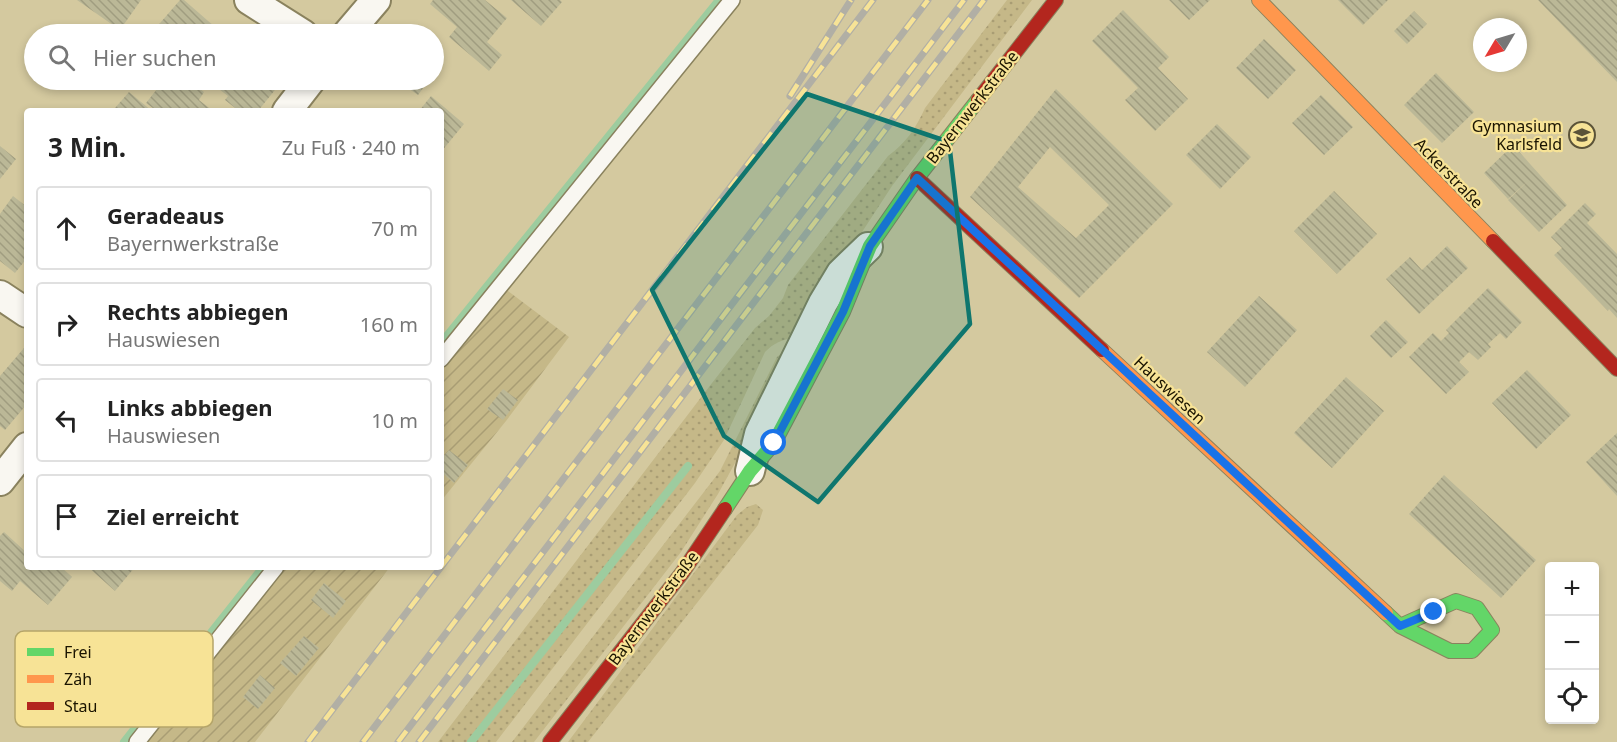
<!DOCTYPE html>
<html lang="de">
<head>
<meta charset="utf-8">
<style>
	:root { --surface:#fff; --page:#f2f2f2; --text:#222; --muted:#767676; --line:#e0e0e0 }
	body { margin:0; font-family:"Noto Sans",sans-serif; background:var(--page); color:var(--text) }
	.controls { position:absolute; right:18px; bottom:18px; display:grid; overflow:hidden; border-radius:6px; box-shadow:0 3px 9px #0003 }
	.controls button { width:54px; height:54px; display:grid; place-items:center; padding:0; border:0; border-bottom:2px solid var(--line); background:var(--surface); color:var(--text); font:30px sans-serif }
	.compass { position:absolute; left:1473px; top:18px; width:54px; height:54px; border-radius:50%; background:var(--surface); box-shadow:0 3px 9px #0003; rotate:232deg }
	.stop { position:absolute; width:18px; height:18px; margin:-14px; border:4px solid #1a73e8; border-radius:50%; background:#fff }
	.stop.end { background:#1a73e8; border-color:#fff; box-shadow:0 2px 6px #0008 }
	.list { margin:0; padding:0; list-style:none }
	h2 { display:flex; justify-content:space-between; align-items:center; height:78px; margin:0; padding:0 24px; font-size:26px }
	h2 small { font-size:20px; font-weight:400; color:var(--muted) }
	.list li { display:grid; grid-template-columns:39px 1fr auto; gap:18px; align-items:center; box-sizing:border-box; height:84px; margin:0 12px 12px; padding:0 12px; border:2px solid var(--line); border-radius:6px }
	.list b { display:block; font-size:22px; white-space:nowrap }
	.list p { margin:0; font-size:20px; white-space:nowrap; color:var(--muted) }
	.list em { font-size:20px; font-style:normal; color:var(--muted) }
	.icon { flex:none; width:33px; height:33px; fill:none; stroke:currentColor; stroke-width:2; stroke-linecap:round; stroke-linejoin:round }
	.map { position:relative; flex:none; width:1617px; height:742px; overflow:hidden }
	.search { position:absolute; background:var(--surface); box-shadow:0 3px 9px #0003; left:24px; top:24px; width:420px; height:66px; display:flex; align-items:center; gap:15px; box-sizing:border-box; padding:0 21px; border-radius:33px; color:var(--muted); font-size:22px }
	.panel { position:absolute; background:var(--surface); box-shadow:0 3px 9px #0003; left:24px; top:108px; width:420px; height:462px; border-radius:6px }
	.map>svg:first-child { display:block }
	.grass { fill:url(#grass-dots) }
	.garden { fill:url(#garden-furrows) }
	.lines { fill:none; stroke-linecap:round; stroke-linejoin:round }
	.stream { stroke:#9dcc9f; stroke-width:8 }
	.building { fill:url(#building-back-hatch); fill-rule:evenodd }
	.lane-casing { stroke:#8a825e; stroke-width:18 }
	.street-casing { stroke:#8a825e; stroke-width:32 }
	.fast-casing { stroke:#8a825e; stroke-width:16 }
	.slow-casing { stroke:#8a825e; stroke-width:16 }
	.jam-casing { stroke:#8a825e; stroke-width:16 }
	.lane { stroke:#f9f7f1; stroke-width:15 }
	.street { stroke:#f9f7f1; stroke-width:28 }
	.fast { stroke:#63d668; stroke-width:14 }
	.slow { stroke:#ff974d; stroke-width:14 }
	.jam { stroke:#b3261e; stroke-width:14 }
	.rail-casing { stroke:#b1afa5; stroke-width:7 }
	.rail { stroke:#f7e396; stroke-width:4.5; stroke-dasharray:14; stroke-linecap:butt }
	.route { stroke:#1a73e8; stroke-width:8 }
	.marked { fill:#0f766e; fill-opacity:0.2; stroke:#0f766e; stroke-width:4.5; stroke-linejoin:round }
	.labels { text-anchor:middle; stroke-width:4.5; stroke-linejoin:round; paint-order:stroke }
	.street-label { font-size:16px; fill:#1a1400; stroke:#f7e396 }
	.poi-label { font-size:16px; fill:#1a1400; stroke:#f7e396; text-anchor:end }
	.key { fill:#f7e396; stroke:#b5a569; stroke-width:1.5 }
	.key-label { font-size:16px; fill:#1a1400 }
</style>
</head>
<body>
<div class="map">
<svg width="1617" height="742" viewBox="0 0 1617 742">
	<defs>
		<pattern id="grass-dots" width="8" height="8" patternUnits="userSpaceOnUse" patternTransform="scale(1.5)"><rect width="8" height="8" fill="#c5b888"/><path d="M2 2h.1M6 6h.1" fill="none" stroke="#a99d74" stroke-width="1.8" stroke-linecap="round"/></pattern>
		<pattern id="garden-furrows" width="10" height="10" patternUnits="userSpaceOnUse" patternTransform="scale(1.5)"><rect width="10" height="10" fill="#c5b888"/><path d="M-1 1l2-2M0 10L10 0M9 11l2-2" fill="none" stroke="#a99d74"/></pattern>
		<pattern id="building-back-hatch" width="6" height="6" patternUnits="userSpaceOnUse" patternTransform="scale(1.5)"><rect width="6" height="6" fill="#bbb897"/><path d="M-1 5l2 2M0 0l6 6M5-1l2 2" fill="none" stroke="#a09d80"/></pattern>
	</defs>
	<rect width="100%" height="100%" fill="#d4c99f"/>
	<!-- grass -->
	<path class="grass" d="M1007,0H1032L892,186L793,338C781,340 774,343 765,352L724,440L695,483L496,742H438L712,383L755,328L769,316L783,298L788,285L888,156C906,143 916,128 925,108Z
		M784,351L763,412L718,494L681,552L534,742H512L720,471L777,357Z
		M756,504L763,510L758,525L588,742H568L737,515L747,507Z"/>
	<!-- garden -->
	<path class="garden" d="M500,285L569,337L506,421L441,501V359Z
		M276,567H390L255,742H137Z"/>
	<g class="lines">
		<!-- stream -->
		<path class="stream" d="M441,343L719,0
			M124,742L263,567
			M471,742L688,466"/>
	</g>
	<!-- building -->
	<path class="building" d="M77,0H141L120,30Z
		M180,0H184L215,27L209,34H158L154,30Z
		M433,0H485L507,18L487,42L502,55L489,71L449,37L457,27L430,4Z
		M511,0H560L562,2L541,26Z
		M1169,0H1210L1189,20Z
		M1338,0H1388L1363,25Z
		M1538,0H1617V82Z
		M1123,10L1169,57L1158,68L1188,99L1155,131L1125,100L1138,88L1092,41Z
		M1414,11L1427,24L1407,44L1394,31Z
		M1264,39L1296,70L1268,99L1236,68Z
		M434,59L441,64L434,73Z
		M1436,73L1474,112L1442,143L1404,105Z
		M164,80H188L204,92L199,100L213,111H157L146,103Z
		M207,80H283L258,111H239L225,100L228,96Z
		M396,80H429L418,95Z
		M1056,89L1173,204L1079,298L970,197ZM1050,147L1109,205L1076,238L1018,187Z
		M129,92L152,111H119L115,108Z
		M1321,95L1353,127L1324,155L1292,123Z
		M431,96L464,124L441,152V111H419Z
		M1217,124L1251,157L1220,189L1186,155Z
		M1513,145L1567,205L1539,232L1508,200L1528,181L1508,199L1484,173Z
		M0,146L16,159L0,179Z
		M1334,191L1377,234L1337,274L1294,231Z
		M13,196L27,207V258L15,273L0,261V214Z
		M1585,203L1596,214L1587,223L1617,254V318L1609,309L1608,311L1554,255L1562,248L1551,237Z
		M1447,246L1468,268L1419,314L1386,279L1410,257L1422,270Z
		M1488,288L1522,322L1506,339L1500,333L1488,344L1491,347L1478,360L1469,352L1459,362L1469,372L1446,394L1409,357L1433,333L1441,341L1449,333L1446,330Z
		M1259,296L1297,330L1245,387L1207,352Z
		M1386,320L1408,342L1391,358L1370,336Z
		M24,348L27,351V404L5,430L0,426V376Z
		M1527,370L1571,415L1536,449L1492,403Z
		M1346,377L1384,411L1332,468L1294,433Z
		M503,389L518,400L503,420L487,409Z
		M1617,433V496L1586,462Z
		M449,450L468,465L454,483L441,472V459Z
		M1444,475L1536,560L1501,598L1409,514Z
		M4,532L27,553V567H61L72,577L48,605L20,581L12,591L0,581V536Z
		M88,567H135L115,591Z
		M324,583L346,601L333,618L311,600Z
		M304,636L319,648L296,676L280,663Z
		M260,675L275,688L258,709L243,697Z"/>
	<g class="lines">
		<defs>
			<path id="lane" d="M441,359L732,0
				M137,742L276,567"/>
			<path id="street" d="M249,0L303,34
				M347,34L376,0
				M287,111L311,80
				M0,295L27,313
				M750,471L759,434L823,303L841,273L868,247
				M0,481L27,447"/>
			<path id="fast" d="M725,509L750,471L774,443L843,312L870,246L917,178L978,100
				M1386,613L1400,626L1450,651H1472L1492,630L1477,608L1456,601L1400,626"/>
			<path id="slow" d="M1259,0L1493,241
				M1102,350L1386,613"/>
			<path id="jam" d="M978,100L1056,0
				M917,178L1102,350
				M1493,241L1617,369
				M550,742L682,573L725,509"/>
		</defs>
		<!-- lane casing -->
		<use href="#lane" class="lane-casing"/>
		<!-- street casing -->
		<use href="#street" class="street-casing"/>
		<!-- fast casing -->
		<use href="#fast" class="fast-casing"/>
		<!-- slow casing -->
		<use href="#slow" class="slow-casing"/>
		<!-- jam casing -->
		<use href="#jam" class="jam-casing"/>
		<!-- lane -->
		<use href="#lane" class="lane"/>
		<!-- street -->
		<use href="#street" class="street"/>
		<!-- fast -->
		<use href="#fast" class="fast"/>
		<!-- slow -->
		<use href="#slow" class="slow"/>
		<!-- jam -->
		<use href="#jam" class="jam"/>
		<defs>
			<path id="rail" d="M790,96L851,0
				M441,567L873,0
				M308,742L441,567
				M363,742L928,0
				M398,742L964,0
				M419,742L984,0"/>
		</defs>
		<!-- rail casing -->
		<use href="#rail" class="rail-casing"/>
		<!-- rail -->
		<use href="#rail" class="rail"/>
	</g>
	<g class="lines">
		<!-- route -->
		<path class="route" d="M774,443L843,312L870,246L917,178L1400,626L1434,612"/>
	</g>
	<!-- marked area -->
	<path class="marked" d="M807,94L949,142L970,324L818,502L724,436L652,290Z"/>
	<!-- icons -->
	<defs>
		<symbol id="school-ring" viewBox="-11 -11 22 22"><circle r="9.5" fill="#f7e396" stroke="#5b5338" stroke-width="1.5"/><path d="M0-5L7-2L0 1L-7-2ZM-4 1L0 2.5L4 1V4Q0 6-4 4Z" fill="#5b5338"/></symbol>
	</defs>
	<g fill-rule="evenodd">
		<use href="#school-ring" x="1567" y="120" width="30" height="30"/>
	</g>
	<g class="labels">
		<!-- street labels -->
		<g class="street-label">
			<text transform="translate(972 107) rotate(-52)" y="6">Bayernwerkstraße</text>
			<text transform="translate(1449 173) rotate(46)" y="6">Ackerstraße</text>
			<text transform="translate(1170 390) rotate(43)" y="6">Hauswiesen</text>
			<text transform="translate(653 608) rotate(-53)" y="6">Bayernwerkstraße</text>
		</g>
		<!-- poi labels -->
		<g class="poi-label">
			<text x="1562" y="132">Gymnasium<tspan x="1562" dy="18">Karlsfeld</tspan></text>
		</g>
	</g>
	<!-- legend -->
	<rect x="15" y="631" width="198" height="96" rx="9" class="key"/>
	<rect x="27" y="648" width="27" height="8" fill="#63d668"/>
	<rect x="27" y="675" width="27" height="8" fill="#ff974d"/>
	<rect x="27" y="702" width="27" height="8" fill="#b3261e"/>
	<g class="key-label">
		<text x="64" y="658">Frei</text>
		<text x="64" y="685">Zäh</text>
		<text x="64" y="712">Stau</text>
	</g>
</svg>
<div class="controls">
<button>+</button>
<button>−</button>
<button><svg class="icon" aria-label="locate" viewBox="0 0 24 24"><circle cx="12" cy="12" r="6"/><path d="M12 2v4M12 18v4M2 12h4M18 12h4"/></svg></button>
</div>
<svg class="compass" viewBox="-18 -18 36 36"><path d="M0-13l5 13h-10z" fill="#e53935"/><path d="M0 13l5-13h-10z" fill="#767676"/></svg>
<div class="stop" style="left:774px;top:443px"></div>
<div class="stop end" style="left:1434px;top:612px"></div>
<div class="search"><svg class="icon" aria-label="search" viewBox="0 0 24 24"><circle cx="10" cy="10" r="6"/><path d="M15 15l6 6"/></svg>Hier suchen</div>
<section class="panel">
<h2>3 Min.<small>Zu Fuß · 240 m</small></h2>
<ul class="list">
<li><svg class="icon" aria-label="ahead" viewBox="0 0 24 24"><path d="M12 20V5M6 11l6-6 6 6"/></svg><div><b>Geradeaus</b><p>Bayernwerkstraße</p></div><em>70 m</em></li>
<li><svg class="icon" aria-label="right" viewBox="0 0 24 24"><path d="M7 20v-9h11M14 6l5 5-5 5"/></svg><div><b>Rechts abbiegen</b><p>Hauswiesen</p></div><em>160 m</em></li>
<li><svg class="icon" aria-label="left" viewBox="0 0 24 24"><path d="M17 20v-9H6M10 6l-5 5 5 5"/></svg><div><b>Links abbiegen</b><p>Hauswiesen</p></div><em>10 m</em></li>
<li><svg class="icon" aria-label="arrive" viewBox="0 0 24 24"><path d="M6 21V4h12l-3 4 3 4H6"/></svg><div><b>Ziel erreicht</b></div></li>
</ul>
</section>
</div>
</body>
</html>
